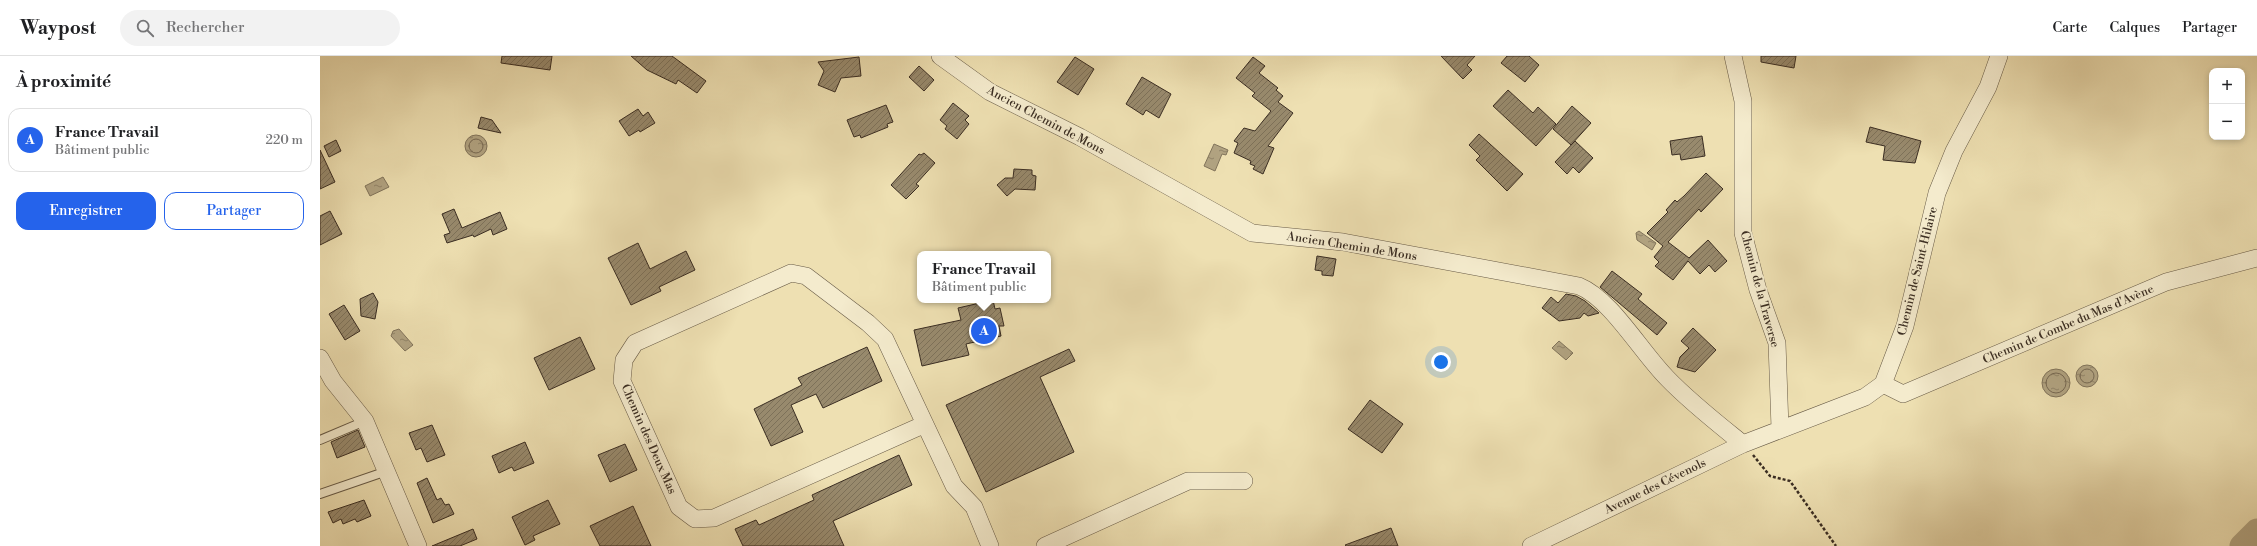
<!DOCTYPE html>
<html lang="fr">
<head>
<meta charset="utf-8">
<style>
	:root { --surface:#fff; --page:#f2f2f2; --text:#202124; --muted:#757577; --line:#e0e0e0; --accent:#2563eb }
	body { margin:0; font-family:"Libre Bodoni",serif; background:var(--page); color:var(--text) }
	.controls { position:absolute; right:12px; top:12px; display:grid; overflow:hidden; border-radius:8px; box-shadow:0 2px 6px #0003 }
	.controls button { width:36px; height:36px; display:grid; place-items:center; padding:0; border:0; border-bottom:1px solid var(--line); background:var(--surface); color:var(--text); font:20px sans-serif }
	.you { position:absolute; left:1121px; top:306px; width:14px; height:14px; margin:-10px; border:3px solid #fff; border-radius:50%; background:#1a73e8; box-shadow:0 0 0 6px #1a73e833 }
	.badge { display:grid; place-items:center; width:26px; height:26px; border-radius:50%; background:var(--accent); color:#fff; font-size:13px; font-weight:700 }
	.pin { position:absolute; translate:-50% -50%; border:2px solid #fff; box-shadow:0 1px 4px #0006 }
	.popup { position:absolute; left:597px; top:195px; width:134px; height:52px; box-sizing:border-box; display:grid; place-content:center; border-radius:8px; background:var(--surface); filter:drop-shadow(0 1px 3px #0005); font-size:13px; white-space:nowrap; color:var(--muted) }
	.popup b { font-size:15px; color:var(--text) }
	.popup::after { content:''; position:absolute; left:50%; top:100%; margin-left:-8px; border:8px solid transparent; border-top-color:var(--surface) }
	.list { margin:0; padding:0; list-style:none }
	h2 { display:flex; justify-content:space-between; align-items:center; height:52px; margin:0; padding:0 16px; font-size:17px }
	h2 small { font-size:13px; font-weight:400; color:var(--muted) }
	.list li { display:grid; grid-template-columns:26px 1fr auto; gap:12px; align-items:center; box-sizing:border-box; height:64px; margin:0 8px 8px; padding:0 8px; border:1px solid var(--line); border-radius:12px }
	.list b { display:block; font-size:15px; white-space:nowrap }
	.list p { margin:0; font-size:13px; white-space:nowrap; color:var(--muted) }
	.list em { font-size:13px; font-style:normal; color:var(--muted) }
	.actions { display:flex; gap:8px; padding:12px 16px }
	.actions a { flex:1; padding:9px 0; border:1px solid var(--accent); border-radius:12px; text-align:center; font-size:14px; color:var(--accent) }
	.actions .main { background:var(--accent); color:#fff }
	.icon { flex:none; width:22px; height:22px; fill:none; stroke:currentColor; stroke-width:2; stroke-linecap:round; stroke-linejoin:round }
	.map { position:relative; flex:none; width:1937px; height:490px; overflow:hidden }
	header { display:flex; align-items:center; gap:24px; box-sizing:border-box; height:56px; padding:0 20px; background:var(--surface); border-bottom:1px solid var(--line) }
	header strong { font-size:19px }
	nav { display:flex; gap:22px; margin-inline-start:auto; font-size:14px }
	.search { width:280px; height:36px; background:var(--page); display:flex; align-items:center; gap:10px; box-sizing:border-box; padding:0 14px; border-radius:22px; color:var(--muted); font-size:15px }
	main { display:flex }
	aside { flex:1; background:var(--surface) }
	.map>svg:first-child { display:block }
	.water { fill:url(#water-ripples); stroke:#81745b }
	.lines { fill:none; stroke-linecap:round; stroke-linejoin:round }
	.shore { stroke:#766852; stroke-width:1 }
	.river { stroke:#b1a381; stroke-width:25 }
	.building { fill:url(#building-hatch); stroke:#3a2d22 }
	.service-casing { stroke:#675a46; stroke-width:10 }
	.minor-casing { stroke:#675a46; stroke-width:18 }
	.path { stroke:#3a2d22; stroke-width:2.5; stroke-dasharray:3 2; stroke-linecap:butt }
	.service { stroke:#f4ebcd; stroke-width:8 }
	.minor { stroke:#f4ebcd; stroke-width:17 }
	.labels { text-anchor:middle; stroke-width:4; stroke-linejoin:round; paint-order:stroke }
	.street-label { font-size:12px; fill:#3a2d22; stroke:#f4ebcd }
</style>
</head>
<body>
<header>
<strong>Waypost</strong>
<div class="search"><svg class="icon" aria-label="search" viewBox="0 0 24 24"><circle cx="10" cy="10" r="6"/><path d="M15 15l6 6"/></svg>Rechercher</div>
<nav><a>Carte</a><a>Calques</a><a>Partager</a></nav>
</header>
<main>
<aside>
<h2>À proximité<small></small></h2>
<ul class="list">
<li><span class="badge">A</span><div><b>France Travail</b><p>Bâtiment public</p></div><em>220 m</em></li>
</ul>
<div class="actions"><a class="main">Enregistrer</a><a>Partager</a></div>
</aside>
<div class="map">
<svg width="1937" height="490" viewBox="0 0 1937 490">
	<defs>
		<pattern id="water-ripples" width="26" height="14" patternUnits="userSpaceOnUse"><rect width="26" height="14" fill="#b1a381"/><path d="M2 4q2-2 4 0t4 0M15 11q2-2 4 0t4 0" fill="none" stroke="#918569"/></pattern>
		<pattern id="building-hatch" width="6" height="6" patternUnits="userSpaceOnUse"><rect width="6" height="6" fill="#988a6d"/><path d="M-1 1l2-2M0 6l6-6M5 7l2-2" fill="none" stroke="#7d7159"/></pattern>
	</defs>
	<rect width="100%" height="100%" fill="#eee0b2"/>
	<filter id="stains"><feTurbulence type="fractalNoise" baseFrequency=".005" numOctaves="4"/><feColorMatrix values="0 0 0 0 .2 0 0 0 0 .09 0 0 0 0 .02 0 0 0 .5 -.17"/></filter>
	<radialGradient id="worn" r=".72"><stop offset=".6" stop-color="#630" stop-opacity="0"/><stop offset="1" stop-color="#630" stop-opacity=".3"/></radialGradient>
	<!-- water -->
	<path class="water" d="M145 90a11 11 0 1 1 22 0a11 11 0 1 1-22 0Z
		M894,88L908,94L906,99L902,98L895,115L884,110Z
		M63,121L69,131L50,140L45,130Z
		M1319,175L1336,187L1332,194L1317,184L1316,177Z
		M79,273L93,289L85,295L71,280L73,275Z
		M1239,285L1253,297L1246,304L1232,292Z
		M1756 320a11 11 0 1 1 22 0a11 11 0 1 1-22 0Z
		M1722 327a14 14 0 1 1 28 0a14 14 0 1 1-28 0Z"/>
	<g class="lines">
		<!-- shore -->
		<path class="shore" d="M149 90a7 7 0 1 1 14 0a7 7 0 1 1-14 0Z
			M1760 320a7 7 0 1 1 14 0a7 7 0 1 1-14 0Z
			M1726 327a10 10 0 1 1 20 0a10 10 0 1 1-20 0Z"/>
		<!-- river -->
		<path class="river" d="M1922,490L1937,475"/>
	</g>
	<!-- building -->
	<path class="building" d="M182,0H232L230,14L181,7Z
		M311,0H352L386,25L377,37L358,24L356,28L327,14Z
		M1121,0H1155L1147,9L1152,14L1143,23Z
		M1187,0H1209L1219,9L1205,26L1181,7Z
		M1441,0H1476L1474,12L1441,6Z
		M539,1L541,20L521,22L515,36L498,29L504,15L498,6Z
		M755,1L774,13L758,39L737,26Z
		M933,1L945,10L939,17L958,32L956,34L963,40L958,46L973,57L948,90L954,92L943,118L933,113L935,110L930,108L931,105L914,97L918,87L914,85L924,72L935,75L951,55L932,40L935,37L916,22Z
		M599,10L614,24L604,35L589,21Z
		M822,21L851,38L839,62L826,54L823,59L806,48Z
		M1188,34L1213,57L1218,51L1236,68L1216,90L1173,50Z
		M633,47L649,60L645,64L649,68L637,83L625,73L627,70L620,64Z
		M566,49L573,66L567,68L568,71L541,82L540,79L534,81L527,64Z
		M1252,50L1271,67L1251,89L1233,73Z
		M318,53L323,60L328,56L335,67L320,76L319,74L309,80L299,65Z
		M161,61L172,64L181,77L158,72Z
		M1550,71L1601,85L1595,107L1563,104L1565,90L1546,86Z
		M1159,78L1203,118L1187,135L1156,104L1160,100L1149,89Z
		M1382,80L1385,100L1361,104L1360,98L1352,99L1350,85Z
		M16,84L21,95L9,101L4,90Z
		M1255,85L1273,102L1259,117L1253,111L1247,118L1235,106Z
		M0,94L15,126L0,133Z
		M604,97L615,107L596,128L599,130L586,143L571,129L599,98L601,99Z
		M694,113L712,114V119L716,120L715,134L695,133L687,140L677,129L685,122H693Z
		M1386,117L1403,133L1381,156L1379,153L1348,186L1369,202L1388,184L1407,205L1395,216L1389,209L1380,218L1368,205L1353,224L1335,210L1339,206L1334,201L1343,190L1327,177L1348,156L1346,154L1355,144L1357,146L1364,140Z
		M134,153L142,172L180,156L187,173L173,179L171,173L154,181L153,179L127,187L124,179L130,177L122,158Z
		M10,155L22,178L0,189V160Z
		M318,187L330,213L366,195L375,214L339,231L341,235L311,249L288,202Z
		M997,200L1016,203L1013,220L1002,219V215L995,214Z
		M1292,215L1322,238L1318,243L1347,267L1337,279L1280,231Z
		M53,237L58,246L55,263L41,260L40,243Z
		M1246,238L1256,240L1265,245L1279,257L1268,260L1264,257L1260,262L1239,265L1222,252L1231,241L1238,247Z
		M673,244L675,253L680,252L684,270H679L681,280L646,288L649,299L602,310L594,274L641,264L638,252Z
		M24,249L40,275L25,284L9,258Z
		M1373,272L1396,294L1375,316L1357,311L1360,301L1369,292L1361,285Z
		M260,281L275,313L229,334L214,302Z
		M547,291L562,325L503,352L496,338L471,349L483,376L451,390L434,353L482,329L478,322Z
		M749,293L755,305L720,321L754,396L666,436L626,349Z
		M1050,344L1083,368L1062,397L1028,373Z
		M112,369L125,399L107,406L101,392L96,394L89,377Z
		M38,374L45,391L17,402L11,386Z
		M205,386L214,407L194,415L192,411L179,417L172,400Z
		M305,388L317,414L290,426L278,399Z
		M579,399L592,429L513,465L524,490H423L415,473L436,464L439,469L494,444L492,439Z
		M107,422L117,444L121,442L125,449L129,448L134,458L113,467L97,427Z
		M44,444L51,460L37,466L35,463L23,468L21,463L13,467L8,456Z
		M228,444L240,468L213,480L215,484L205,489L192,461Z
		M313,450L331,490H280L270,470Z
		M1071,472L1078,490H1026L1025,489Z
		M153,473L157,483L140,490H112Z"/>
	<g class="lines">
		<defs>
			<path id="service" d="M0,384L45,365
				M0,438L67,415"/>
			<path id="minor" d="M620,0L670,36L760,81L932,177L1023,186L1259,230C1291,243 1321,296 1347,322C1370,346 1397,367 1423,388
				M1413,0L1423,45V177L1438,234L1457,287L1460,372
				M0,302L13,325L45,365L98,490
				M1563,328L1583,338L1846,226L1937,202
				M603,369L394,462L375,463L359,451L302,325L304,304L315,287L471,217L486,220L548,267L565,283L634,430L654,451L670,490
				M725,490L868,425H924
				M1211,490L1423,388L1545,341L1563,328L1585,270L1617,137L1634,95L1668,31L1679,0"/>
		</defs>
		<!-- service casing -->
		<use href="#service" class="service-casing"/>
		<!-- minor casing -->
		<use href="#minor" class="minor-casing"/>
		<!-- path -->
		<path class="path" d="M1433,399L1450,420L1470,425L1516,490"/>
		<!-- service -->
		<use href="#service" class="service"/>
		<!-- minor -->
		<use href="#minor" class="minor"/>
	</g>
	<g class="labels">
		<!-- street labels -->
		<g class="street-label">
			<text transform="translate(726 64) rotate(28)" y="4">Ancien Chemin de Mons</text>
			<text transform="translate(1032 190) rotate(9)" y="4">Ancien Chemin de Mons</text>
			<text transform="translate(1597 215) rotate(-76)" y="4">Chemin de Saint-Hilaire</text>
			<text transform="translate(1440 233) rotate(75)" y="4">Chemin de la Traverse</text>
			<text transform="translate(1748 268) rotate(-23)" y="4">Chemin de Combe du Mas d'Avène</text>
			<text transform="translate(329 383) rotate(66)" y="4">Chemin des Deux Mas</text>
			<text transform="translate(1335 430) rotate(-26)" y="4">Avenue des Cévenols</text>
		</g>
	</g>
	<rect width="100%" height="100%" filter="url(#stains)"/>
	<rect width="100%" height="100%" fill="url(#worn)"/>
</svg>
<div class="controls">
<button>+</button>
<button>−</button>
</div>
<div class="you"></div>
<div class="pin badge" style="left:664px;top:275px">A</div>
<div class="popup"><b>France Travail</b>Bâtiment public</div>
</div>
</main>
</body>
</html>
